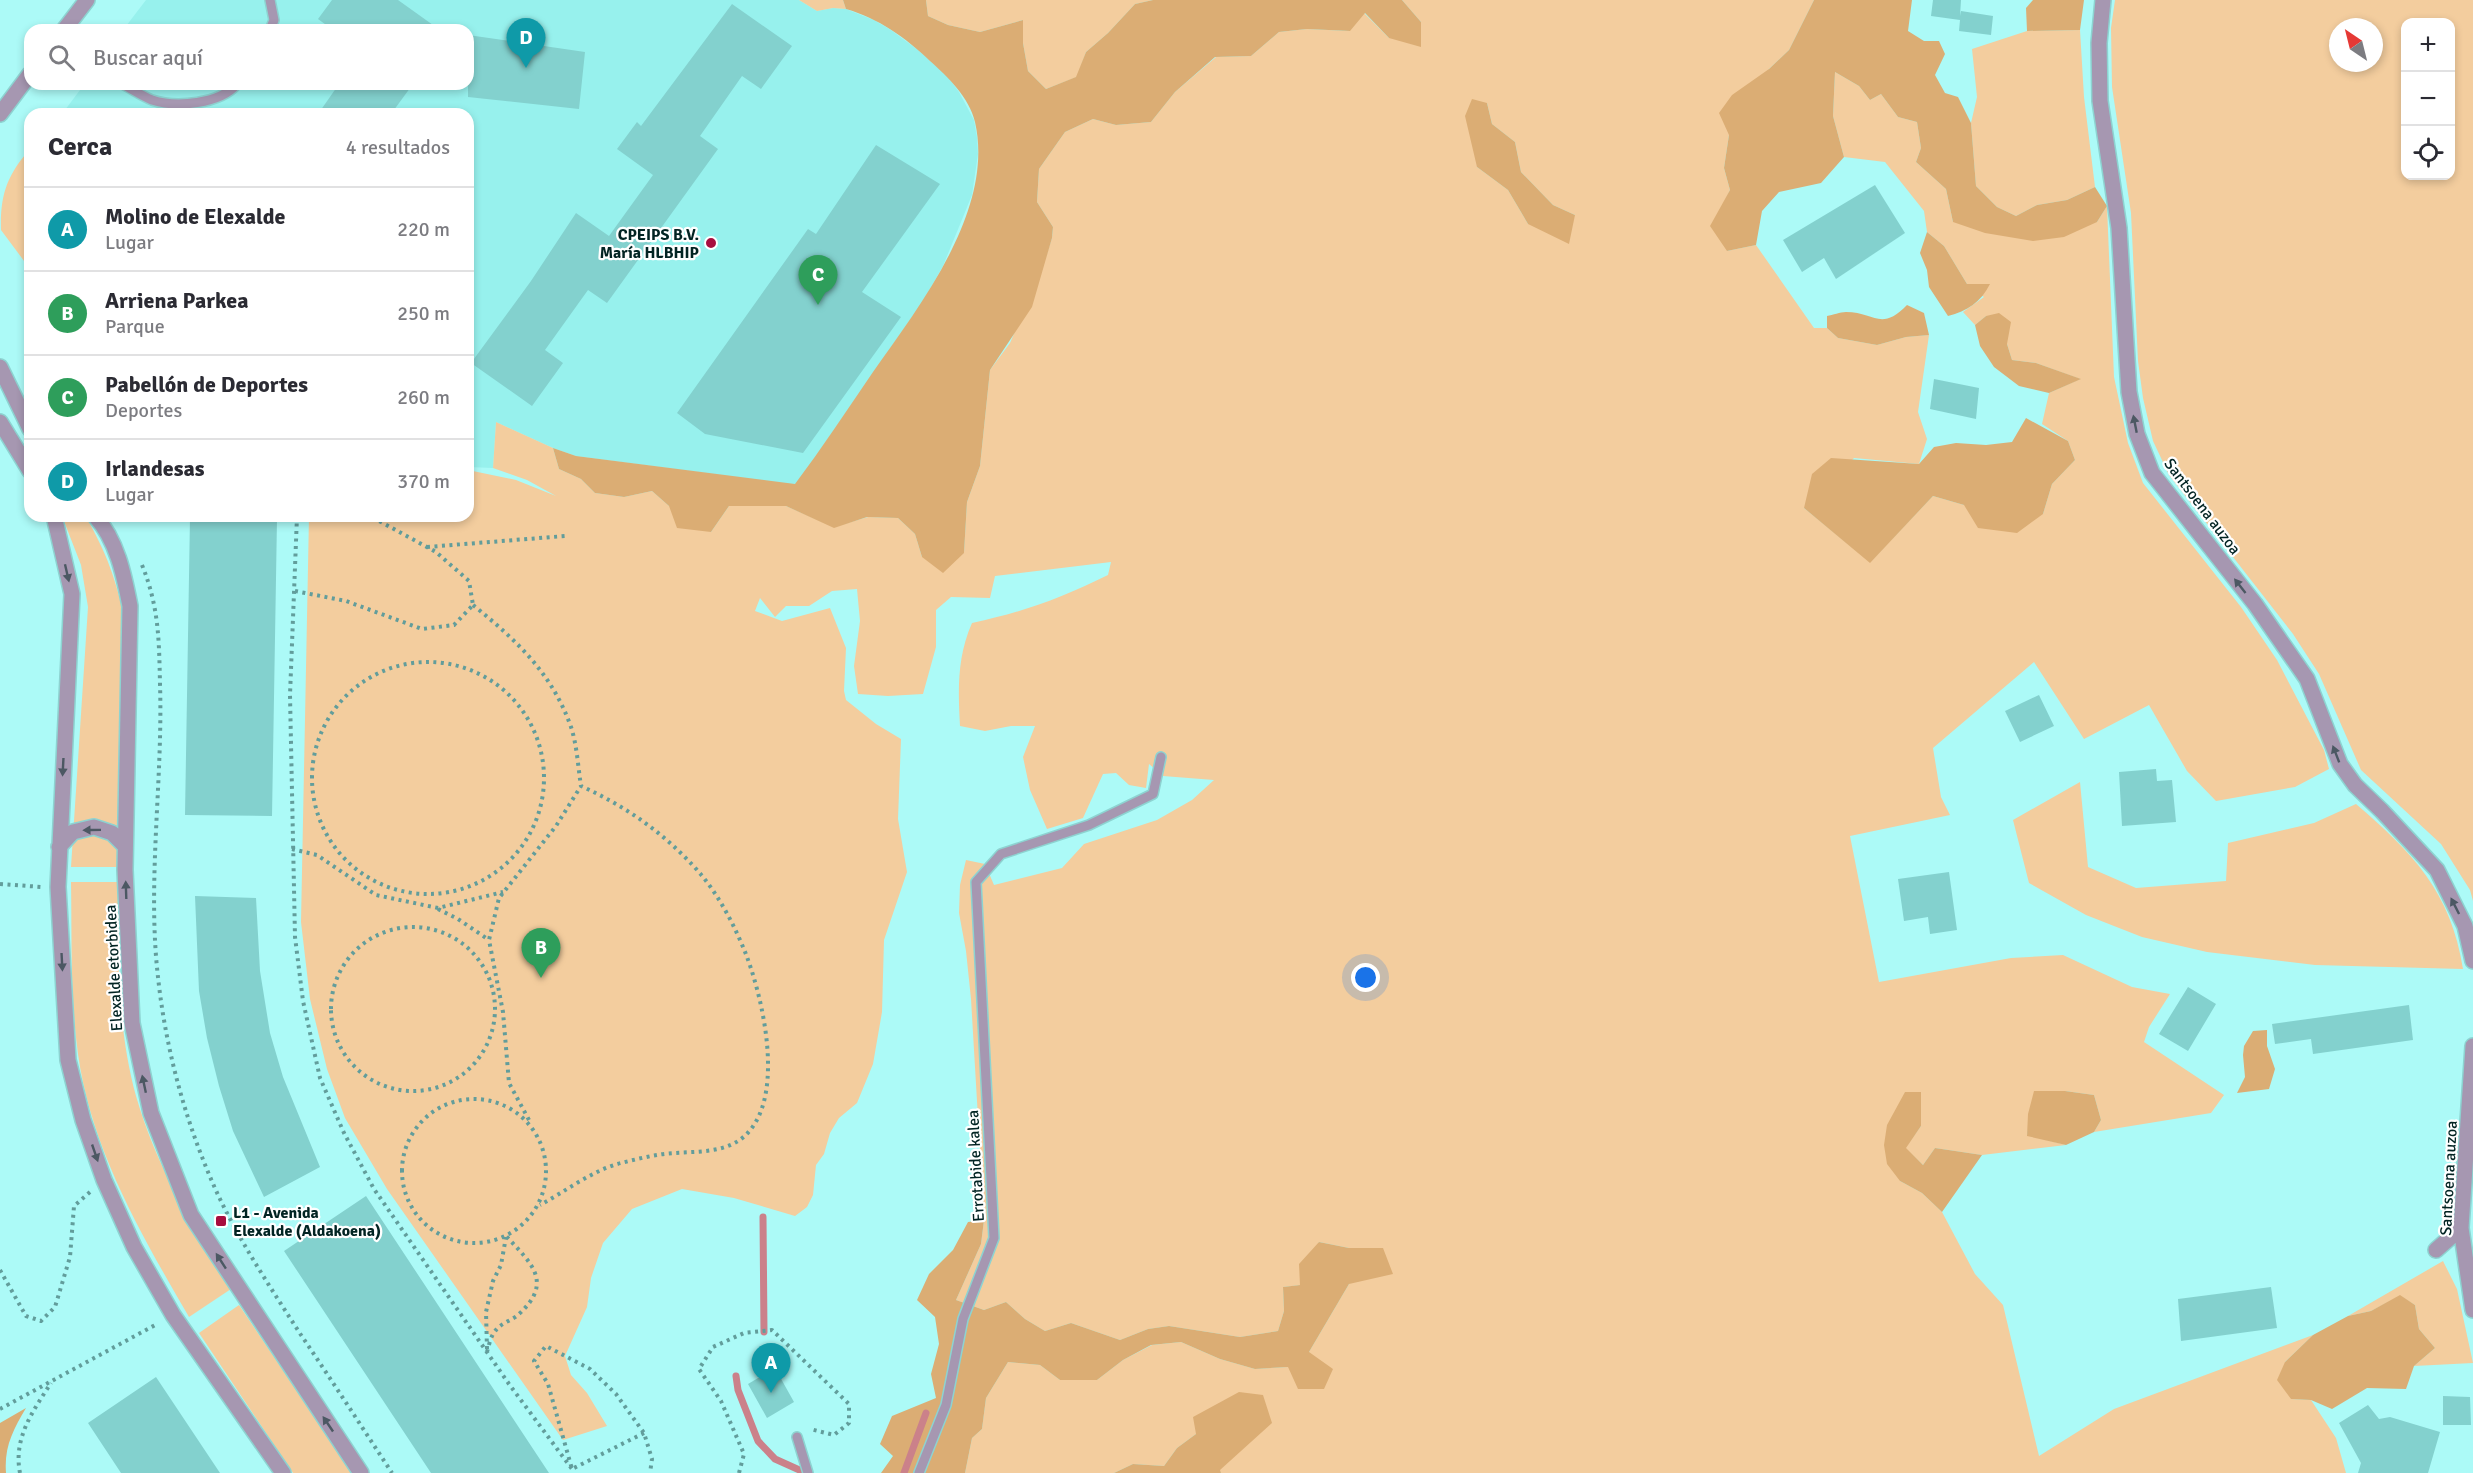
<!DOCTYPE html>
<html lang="es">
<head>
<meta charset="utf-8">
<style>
	:root { --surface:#fff; --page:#f2f2f3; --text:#2b2b33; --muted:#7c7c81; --line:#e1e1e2; --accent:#a70e3f }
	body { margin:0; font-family:Signika,sans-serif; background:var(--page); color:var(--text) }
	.controls { position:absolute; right:18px; top:18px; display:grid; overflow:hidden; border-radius:12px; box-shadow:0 3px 9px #0003 }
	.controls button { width:54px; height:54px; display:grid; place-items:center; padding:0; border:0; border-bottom:2px solid var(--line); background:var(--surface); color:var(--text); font:30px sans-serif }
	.compass { position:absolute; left:2329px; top:18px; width:54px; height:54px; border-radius:50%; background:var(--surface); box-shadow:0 3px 9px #0003; rotate:325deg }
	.you { position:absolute; left:1366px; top:978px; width:21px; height:21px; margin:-15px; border:4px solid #fff; border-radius:50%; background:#1a73e8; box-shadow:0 0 0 9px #1a73e833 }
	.badge { display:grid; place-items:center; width:39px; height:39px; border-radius:50%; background:var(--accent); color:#fff; font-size:20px; font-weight:700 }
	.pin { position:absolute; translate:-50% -50px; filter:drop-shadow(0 2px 3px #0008) }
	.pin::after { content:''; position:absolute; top:32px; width:21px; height:18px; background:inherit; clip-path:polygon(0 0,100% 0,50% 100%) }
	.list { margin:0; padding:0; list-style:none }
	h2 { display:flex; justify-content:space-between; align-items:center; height:78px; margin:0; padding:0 24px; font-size:26px }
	h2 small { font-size:20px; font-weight:400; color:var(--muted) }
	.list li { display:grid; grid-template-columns:39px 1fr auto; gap:18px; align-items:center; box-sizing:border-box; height:84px; padding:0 24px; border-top:2px solid var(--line) }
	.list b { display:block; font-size:22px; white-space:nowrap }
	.list p { margin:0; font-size:20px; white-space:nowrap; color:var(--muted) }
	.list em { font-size:20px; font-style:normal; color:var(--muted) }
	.icon { flex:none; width:33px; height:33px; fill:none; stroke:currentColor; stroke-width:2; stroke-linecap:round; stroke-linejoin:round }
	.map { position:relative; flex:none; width:2473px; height:1473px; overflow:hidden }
	.search { position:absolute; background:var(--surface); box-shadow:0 3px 9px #0003; left:24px; top:24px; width:450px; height:66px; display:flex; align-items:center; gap:15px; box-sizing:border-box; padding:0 21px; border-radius:18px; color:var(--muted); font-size:22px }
	.panel { position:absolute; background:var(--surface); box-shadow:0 3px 9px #0003; left:24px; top:108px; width:450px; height:414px; border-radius:18px }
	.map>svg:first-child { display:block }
	.built { fill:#97f1ed }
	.green { fill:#f3cd9e; fill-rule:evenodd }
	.forest { fill:#dbad74 }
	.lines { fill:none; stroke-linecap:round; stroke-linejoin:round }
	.stream { stroke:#cb818a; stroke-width:7 }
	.building { fill:#83d1ce }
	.service-casing { stroke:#8dd3d1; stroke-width:12 }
	.minor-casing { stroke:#8dd3d1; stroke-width:18 }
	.path { stroke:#629d9b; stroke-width:4; stroke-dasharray:3 4.5; stroke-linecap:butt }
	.service { stroke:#a697b1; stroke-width:9 }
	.minor { stroke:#a697b1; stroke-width:15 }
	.oneway { fill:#4c5863 }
	.poi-dot { fill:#a70e3f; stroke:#fff; stroke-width:2 }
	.labels { text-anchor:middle; stroke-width:4.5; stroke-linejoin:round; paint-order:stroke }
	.poi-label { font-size:16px; font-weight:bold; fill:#022423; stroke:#fff; text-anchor:end }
	.street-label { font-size:16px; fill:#022423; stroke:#fff }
</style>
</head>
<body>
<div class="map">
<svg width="2473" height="1473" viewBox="0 0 2473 1473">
	<rect width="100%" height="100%" fill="#acfaf7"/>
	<!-- built -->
	<path class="built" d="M146,0H799L817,11L833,8L846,9L874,20L891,30L918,50L948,77L959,92L974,120L977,137L978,154L972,195L943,266L923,301L796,485L576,456L553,448L496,422L493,468L468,467V114H62L83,86L89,84H468V30H123Z"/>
	<!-- green -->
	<path class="green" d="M799,0H843L846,9L833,8L817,11Z
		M926,0H1153L1135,4L1108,33L1086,52L1077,77L1046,89L1028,71L1023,43V20L980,32L948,25L928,16Z
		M1402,0H1814L1789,50L1769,69L1729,135L1724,168L1730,190L1724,203L1727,251L1756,245L1814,328H1827L1838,338L1877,345L1906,337L1929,335L1918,412L1927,439L1919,464L1854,458L1804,508L1870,562L1933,496L1964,505L2043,514L2052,484L2075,460L2068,441L2042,424L2049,393L2080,379L2036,363L2012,360L2007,344L1986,316L1975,325L1963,312L1984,297L1967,284L1944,246L1927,232L1924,211L1885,162L1844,157L1833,116L1835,72L1859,86L1870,100L1881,94L1898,117L1917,122L1921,148L1916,162L1946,189L1953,222H2097L2107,206L2114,377L2128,443L2143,483L2241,607L2277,660L2324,750L2329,769L2295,787L2216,801L2187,771L2149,705L2084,739L2034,662L1933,748L1941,797L1950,815L1850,836L1879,982L2011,958L2063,955L2132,987L2170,994L2149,1027L2144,1042L2224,1095L2211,1113L2094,1132L2101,1120L2094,1095L2065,1091H2035L2027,1135L2066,1145L1982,1155L1935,1148L1923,1165L1905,1148L1921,1126L1905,1092L1900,1181L1922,1193L1942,1212L1975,1274L2003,1305L2039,1456L2114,1409L2313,1335L2285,1362L2291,1399L2311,1400L2336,1438L2346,1473H1221L1196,1434L1177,1448L1164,1466L1133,1464L1114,1473H965L972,1438L982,1429L986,1398L1008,1362L1040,1365L1060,1380H1097L1123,1360L1152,1345L1181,1342L1220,1359L1255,1369L1288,1367L1309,1352L1349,1284L1383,1248H1349L1319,1242L1301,1285L1283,1287L1284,1311L1278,1331L1240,1337L1169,1326L1148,1329L1120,1340L1071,1323L1045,1331L1025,1319L1006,1302L984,1310L956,1300L981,1244L984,1220L971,999L966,951L959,913L960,885L966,860L985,864L994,885L1062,868L1084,844L1157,820L1192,800L1214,780L1163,776L1149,764L1146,788L1129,785L1116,773L1103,774L1083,818L1047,829L1030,790L1023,757L1035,726H1011L985,731L960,726C958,690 957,657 972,623C1024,612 1061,598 1108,575L1111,562L995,576L990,598L951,597L936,610V647L923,694L888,696L858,694L854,666L860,621L857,589L832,591L809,606H786L775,617L760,598L755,611L782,621L830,608L846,648L844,691L846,700L876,724L901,739L898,819L907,872L884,940L882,1012L873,1064L857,1103L839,1118L830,1133L824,1154L816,1165L813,1195L807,1207L795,1216L734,1198L682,1189L632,1209L603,1243L591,1278L587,1307L565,1356L571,1375L587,1393L607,1426L563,1440L387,1189L345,1118L327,1069L310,999L301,922L309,516H468V470L516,480L556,496L527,480L493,468L496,422L553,448L559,469L581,479L595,493L624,497L652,491L669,506L711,532L729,506H786L834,527L868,517L898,518L915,534L922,557L964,553L967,502L980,466L990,370L1010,343L1042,269L1052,238L1053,227L1037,202L1039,169L1065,132L1093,119L1116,125L1151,122L1175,92L1216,57L1251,56L1279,32L1307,29L1349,31L1364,13L1389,38L1421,22ZM1487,103L1492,124L1515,142L1521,172L1553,205L1575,215L1528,224L1508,190L1477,167Z
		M2115,0H2473V901L2470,890L2441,844L2361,770L2319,674L2293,634L2169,475L2153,441L2143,398L2138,361L2131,213L2112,87L2111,28ZM2406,22H2450V176H2406ZM2338,27H2374V63H2338Z
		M2080,30L2084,97L2095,187L2067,200L2037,205L2016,216L1997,207L1976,186L1971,123L1977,97L1972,49L2027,31Z
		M30,149V269L1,230C0,195 7,175 30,149Z
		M62,516L86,517C107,554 116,579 125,621L117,867H71L88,607L81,565Z
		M2080,782L2088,867L2136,888L2226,881L2228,843L2314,823L2356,804C2413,853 2451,892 2463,969L2315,965L2207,952L2142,937L2086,915L2029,883L2013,820Z
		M71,882H120C117,953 117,1027 136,1096C156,1166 193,1228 231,1289L189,1317C142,1236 91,1149 78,1054C70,997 72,939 71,882Z
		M2443,1261L2457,1289L2473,1363L2414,1366L2435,1348L2419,1329L2415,1305L2400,1296L2371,1311L2348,1316Z
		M239,1305L352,1473H293L199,1333Z"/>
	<!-- forest -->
	<path class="forest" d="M843,0H926L928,16L948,25L980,32L1023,20V43L1028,71L1046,89L1076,77L1086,52L1108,33L1135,4L1153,0H1402L1421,22V47L1389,38L1365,13L1350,31L1307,29L1279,32L1251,56L1215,57L1175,92L1151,122L1116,125L1093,119L1065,132L1039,169L1037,202L1053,227L1052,238L1032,307L990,370L980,466L967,502L964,553L943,573L922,557L915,534L898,518L867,517L834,528L786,506H729L711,532L677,528L669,506L652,491L624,497L595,493L581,479L559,469L553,448L576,456L795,484C822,448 847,410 873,372C920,305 995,210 975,122C969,97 948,77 930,61C906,38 878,18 846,9Z
		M1814,0H1912L1908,31L1924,41H1939L1945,54L1935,75L1945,93L1958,97L1971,123L1976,186L1997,207L2016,216L2037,205L2067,200L2095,187L2107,206L2097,222L2064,237L2033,241L1985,233L1953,222L1946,189L1916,162L1921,148L1917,122L1898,117L1881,94L1870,100L1859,86L1835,72L1833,116L1844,157L1821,183L1779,192L1762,211L1756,245L1727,251L1710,226L1730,190L1724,168L1729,135L1719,113L1732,95L1769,69L1789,50Z
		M2033,0H2084L2080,30L2027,31L2026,8Z
		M1472,99L1487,103L1492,124L1515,142L1521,172L1553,205L1575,215L1569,244L1528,224L1508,190L1477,167L1465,116Z
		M1927,232L1944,246L1967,284H1990C1981,302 1967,311 1948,316L1929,287L1927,270L1920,253Z
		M1907,305L1924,313L1929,335L1906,337L1877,345L1838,338L1827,328V316C1833,315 1840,312 1846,312C1874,312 1881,332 1907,305Z
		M1999,313L2011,322L2007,344L2012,360L2036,363L2081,379L2049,393L2019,386L1994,367L1980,346L1975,325L1986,316Z
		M2026,418L2068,441L2075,460L2052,484L2043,514L2017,533L1978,528L1964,505L1933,496L1870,563L1804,508L1812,474L1831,458L1919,464L1934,447L1956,443L1986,445L2012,442Z
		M2267,1030V1046L2275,1069L2269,1089L2237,1093L2245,1077L2243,1055L2244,1046L2253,1031Z
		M2034,1091H2065L2094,1095L2101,1120L2094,1132L2066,1145L2027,1136L2028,1114Z
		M1905,1092H1921V1126L1906,1148L1923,1165L1935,1148L1982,1155L1942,1212L1922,1193L1900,1181L1887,1164L1884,1145L1887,1125Z
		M984,1220L981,1244L956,1300L984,1310L1006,1302L1025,1319L1045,1331L1071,1323L1120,1340L1148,1329L1169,1326L1240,1337L1278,1331L1284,1311L1283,1287L1300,1285L1299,1264L1319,1242L1349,1248H1383L1393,1274L1349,1284L1309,1352L1333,1369L1324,1389H1298L1288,1367L1255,1369L1220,1359L1181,1342L1151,1345L1123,1360L1097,1380H1060L1040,1365L1008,1362L986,1398L982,1429L972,1438L965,1473H881L893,1456L880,1444L892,1416L936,1398L931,1374L939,1344L935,1317L917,1300L929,1274L953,1250L968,1222Z
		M2400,1295L2415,1305L2419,1329L2435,1348L2414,1366L2406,1389L2367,1388L2332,1409L2311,1400L2291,1399L2277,1380L2285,1362L2313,1335L2348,1316L2371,1311Z
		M1239,1392L1263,1395L1272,1423L1220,1470L1221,1473H1114L1133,1464L1164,1466L1177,1448L1196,1434L1193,1417Z
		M26,1408C13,1430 4,1447 6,1473H0V1423Z"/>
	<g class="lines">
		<!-- stream -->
		<path class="stream" d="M763,1217L764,1332
			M736,1376L738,1390L758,1441L775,1459L806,1473
			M904,1473L926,1413"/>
	</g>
	<!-- building -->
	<path class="building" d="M332,0H398L440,30H333L318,19Z
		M1933,0H1961L1960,16L1961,11L1993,16L1991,35L1959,31L1960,20L1931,16Z
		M732,4L792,46L761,89L742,76L700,136L718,149L607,303L588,290L545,350L563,363L532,406L471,363L531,281L576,213L609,236L653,175L617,149L637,122L641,126Z
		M468,35L585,52L579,109L468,97Z
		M339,84H413L391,114H318Z
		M876,145L940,184L862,292L901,317L803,453L705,434L677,413L808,229L816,234Z
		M1875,185L1905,233L1836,279L1824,258L1802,272L1783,240Z
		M1934,379L1979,388L1976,419L1930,409Z
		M190,517L277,519L272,816L185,815Z
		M2039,695L2054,726L2020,742L2005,711Z
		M2156,769L2157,781L2172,780L2176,822L2122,826L2119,772Z
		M1949,872L1957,930L1930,934L1928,917L1904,921L1898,879Z
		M195,896L256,898L260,971L270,1033L283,1077L320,1167L264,1197L233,1131L219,1086L207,1038L199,991Z
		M2188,987L2216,1004L2188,1051L2159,1034Z
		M2409,1005L2413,1040L2313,1054L2311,1039L2275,1044L2272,1024Z
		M366,1196L549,1473H431L284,1251Z
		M2271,1287L2277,1328L2181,1341L2178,1299Z
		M775,1368L794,1402L767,1418L748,1384Z
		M156,1377L220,1473H121L88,1423Z
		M2443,1396L2470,1397L2471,1425H2443Z
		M2368,1405L2379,1419L2390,1417L2440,1432L2428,1473H2358L2361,1463L2339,1423Z"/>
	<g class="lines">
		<defs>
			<path id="service" d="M270,30L274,20L270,0
				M122,84C132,89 142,96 152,100C176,108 220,104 237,84
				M797,1437L808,1473
				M919,1473L946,1405L963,1319L994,1238L976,882L1001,854L1089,825L1153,794L1161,757"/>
			<path id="minor" d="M2103,0L2099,43L2100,101L2119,228L2129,392L2137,434L2152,473L2255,604L2307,679L2340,764L2355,785L2382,811L2437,870L2465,926L2473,961
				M64,30L87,0
				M0,114L30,74
				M0,367L30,429
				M0,422L30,471
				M54,516L72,594L58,887L68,1060L83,1120L104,1180L134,1247L173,1315L283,1473
				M95,516C117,540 124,575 130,606L125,870L132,1023L151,1113L191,1215L361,1473
				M59,847L73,832L94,827L112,833L125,846
				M2473,1046L2461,1228L2473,1310
				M2436,1250L2461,1228"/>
		</defs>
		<!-- service casing -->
		<use href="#service" class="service-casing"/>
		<!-- minor casing -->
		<use href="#minor" class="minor-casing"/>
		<!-- path -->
		<path class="path" d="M120,516L125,521
			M297,516L290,695L295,937L303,1001L320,1078L344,1133L374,1189L509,1384L572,1469V1473
			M427,547L565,536
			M142,565C159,607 159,640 160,684C163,780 147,882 158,977C166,1052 187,1128 219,1197C242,1245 272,1290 301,1335C332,1381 362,1427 392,1473
			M295,591L346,601L422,629L454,625L473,605L469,581L436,552L370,516
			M473,605C516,640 552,673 571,727C577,745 578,767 581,786C627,807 664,833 698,871C719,895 736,928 747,957C764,1003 787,1104 741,1139C718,1156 684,1150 657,1155C645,1157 633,1160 621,1163C593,1170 566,1191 540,1205
			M312 778a116 116 0 1 1 232 0a116 116 0 1 1-232 0Z
			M292,849L317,855L376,895L438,908L503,892
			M0,884L42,887
			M438,909L458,919L489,940
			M331 1009a82 82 0 1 1 164 0a82 82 0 1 1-164 0Z
			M402 1171a72 72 0 1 1 144 0a72 72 0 1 1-144 0Z
			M529,1120L509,1083L503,1012L489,940L499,898L556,826L581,786
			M0,1270L26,1316L41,1321L55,1307L70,1257L74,1206L90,1192
			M487,1349L486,1312L493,1281L501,1265L506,1237
			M487,1352C489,1345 491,1335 496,1330C501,1323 513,1320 519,1314C554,1282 531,1263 506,1236
			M0,1409L157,1324
			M644,1433L572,1469L548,1384L534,1361L546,1346L590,1369L616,1394L644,1433L652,1459L650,1473
			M20,1473C13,1438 33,1411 51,1383
			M739,1473L744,1454L721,1401L699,1369L713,1347L744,1333L772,1330L849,1404V1423L834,1435L810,1429"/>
		<!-- service -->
		<use href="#service" class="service"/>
		<!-- minor -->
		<use href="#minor" class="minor"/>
	</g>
	<!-- one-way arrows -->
	<defs><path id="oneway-solid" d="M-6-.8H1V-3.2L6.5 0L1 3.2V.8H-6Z" transform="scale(1.5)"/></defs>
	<g class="oneway">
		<use href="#oneway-solid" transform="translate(2135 424) rotate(-101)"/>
		<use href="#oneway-solid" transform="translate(67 573) rotate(77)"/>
		<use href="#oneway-solid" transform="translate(2240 586) rotate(-128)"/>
		<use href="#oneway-solid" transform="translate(2336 754) rotate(-111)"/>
		<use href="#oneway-solid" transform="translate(63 767) rotate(93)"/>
		<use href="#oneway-solid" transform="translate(92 830) rotate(179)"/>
		<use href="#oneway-solid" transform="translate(126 890) rotate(-92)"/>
		<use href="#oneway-solid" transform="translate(2455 906) rotate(-117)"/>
		<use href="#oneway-solid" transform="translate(62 962) rotate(87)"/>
		<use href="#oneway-solid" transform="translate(144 1084) rotate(-102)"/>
		<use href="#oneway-solid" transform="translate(95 1153) rotate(71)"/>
		<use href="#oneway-solid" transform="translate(221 1261) rotate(-123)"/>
		<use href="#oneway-solid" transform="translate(328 1424) rotate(-124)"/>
	</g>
	<!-- markers -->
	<g class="poi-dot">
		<circle cx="711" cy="243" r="6"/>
		<rect x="215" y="1215" width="12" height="12" rx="3"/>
	</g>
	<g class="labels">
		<!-- poi labels -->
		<g class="poi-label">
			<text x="699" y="240">CPEIPS B.V.<tspan x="699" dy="18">María HLBHIP</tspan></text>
			<text x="233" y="1218" text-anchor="start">L1 - Avenida<tspan x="233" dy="18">Elexalde (Aldakoena)</tspan></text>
		</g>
		<!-- street labels -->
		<g class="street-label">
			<text transform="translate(2203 506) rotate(53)" y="6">Santsoena auzoa</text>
			<text transform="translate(113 968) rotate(-93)" y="6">Elexalde etorbidea</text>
			<text transform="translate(975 1166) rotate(-93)" y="6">Errotabide kalea</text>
			<text transform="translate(2448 1178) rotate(-87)" y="6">Santsoena auzoa</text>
		</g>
	</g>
</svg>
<div class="controls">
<button>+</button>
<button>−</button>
<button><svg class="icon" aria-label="locate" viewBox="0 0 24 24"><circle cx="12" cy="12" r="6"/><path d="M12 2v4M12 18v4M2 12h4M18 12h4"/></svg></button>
</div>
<svg class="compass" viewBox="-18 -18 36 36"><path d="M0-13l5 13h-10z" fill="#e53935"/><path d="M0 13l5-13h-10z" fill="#7c7c81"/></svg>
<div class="you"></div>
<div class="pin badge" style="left:771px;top:1393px;background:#0f9aa8">A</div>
<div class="pin badge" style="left:541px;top:978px;background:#2e9e5b">B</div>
<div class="pin badge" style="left:818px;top:305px;background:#2e9e5b">C</div>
<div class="pin badge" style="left:526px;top:68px;background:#0f9aa8">D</div>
<div class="search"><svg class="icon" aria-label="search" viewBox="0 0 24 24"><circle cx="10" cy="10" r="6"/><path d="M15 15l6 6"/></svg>Buscar aquí</div>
<section class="panel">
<h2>Cerca<small>4 resultados</small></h2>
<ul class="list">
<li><span class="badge" style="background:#0f9aa8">A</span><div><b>Molino de Elexalde</b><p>Lugar</p></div><em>220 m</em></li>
<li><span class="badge" style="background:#2e9e5b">B</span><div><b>Arriena Parkea</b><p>Parque</p></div><em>250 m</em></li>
<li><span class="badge" style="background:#2e9e5b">C</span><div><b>Pabellón de Deportes</b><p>Deportes</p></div><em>260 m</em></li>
<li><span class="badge" style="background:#0f9aa8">D</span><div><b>Irlandesas</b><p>Lugar</p></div><em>370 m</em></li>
</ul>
</section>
</div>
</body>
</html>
